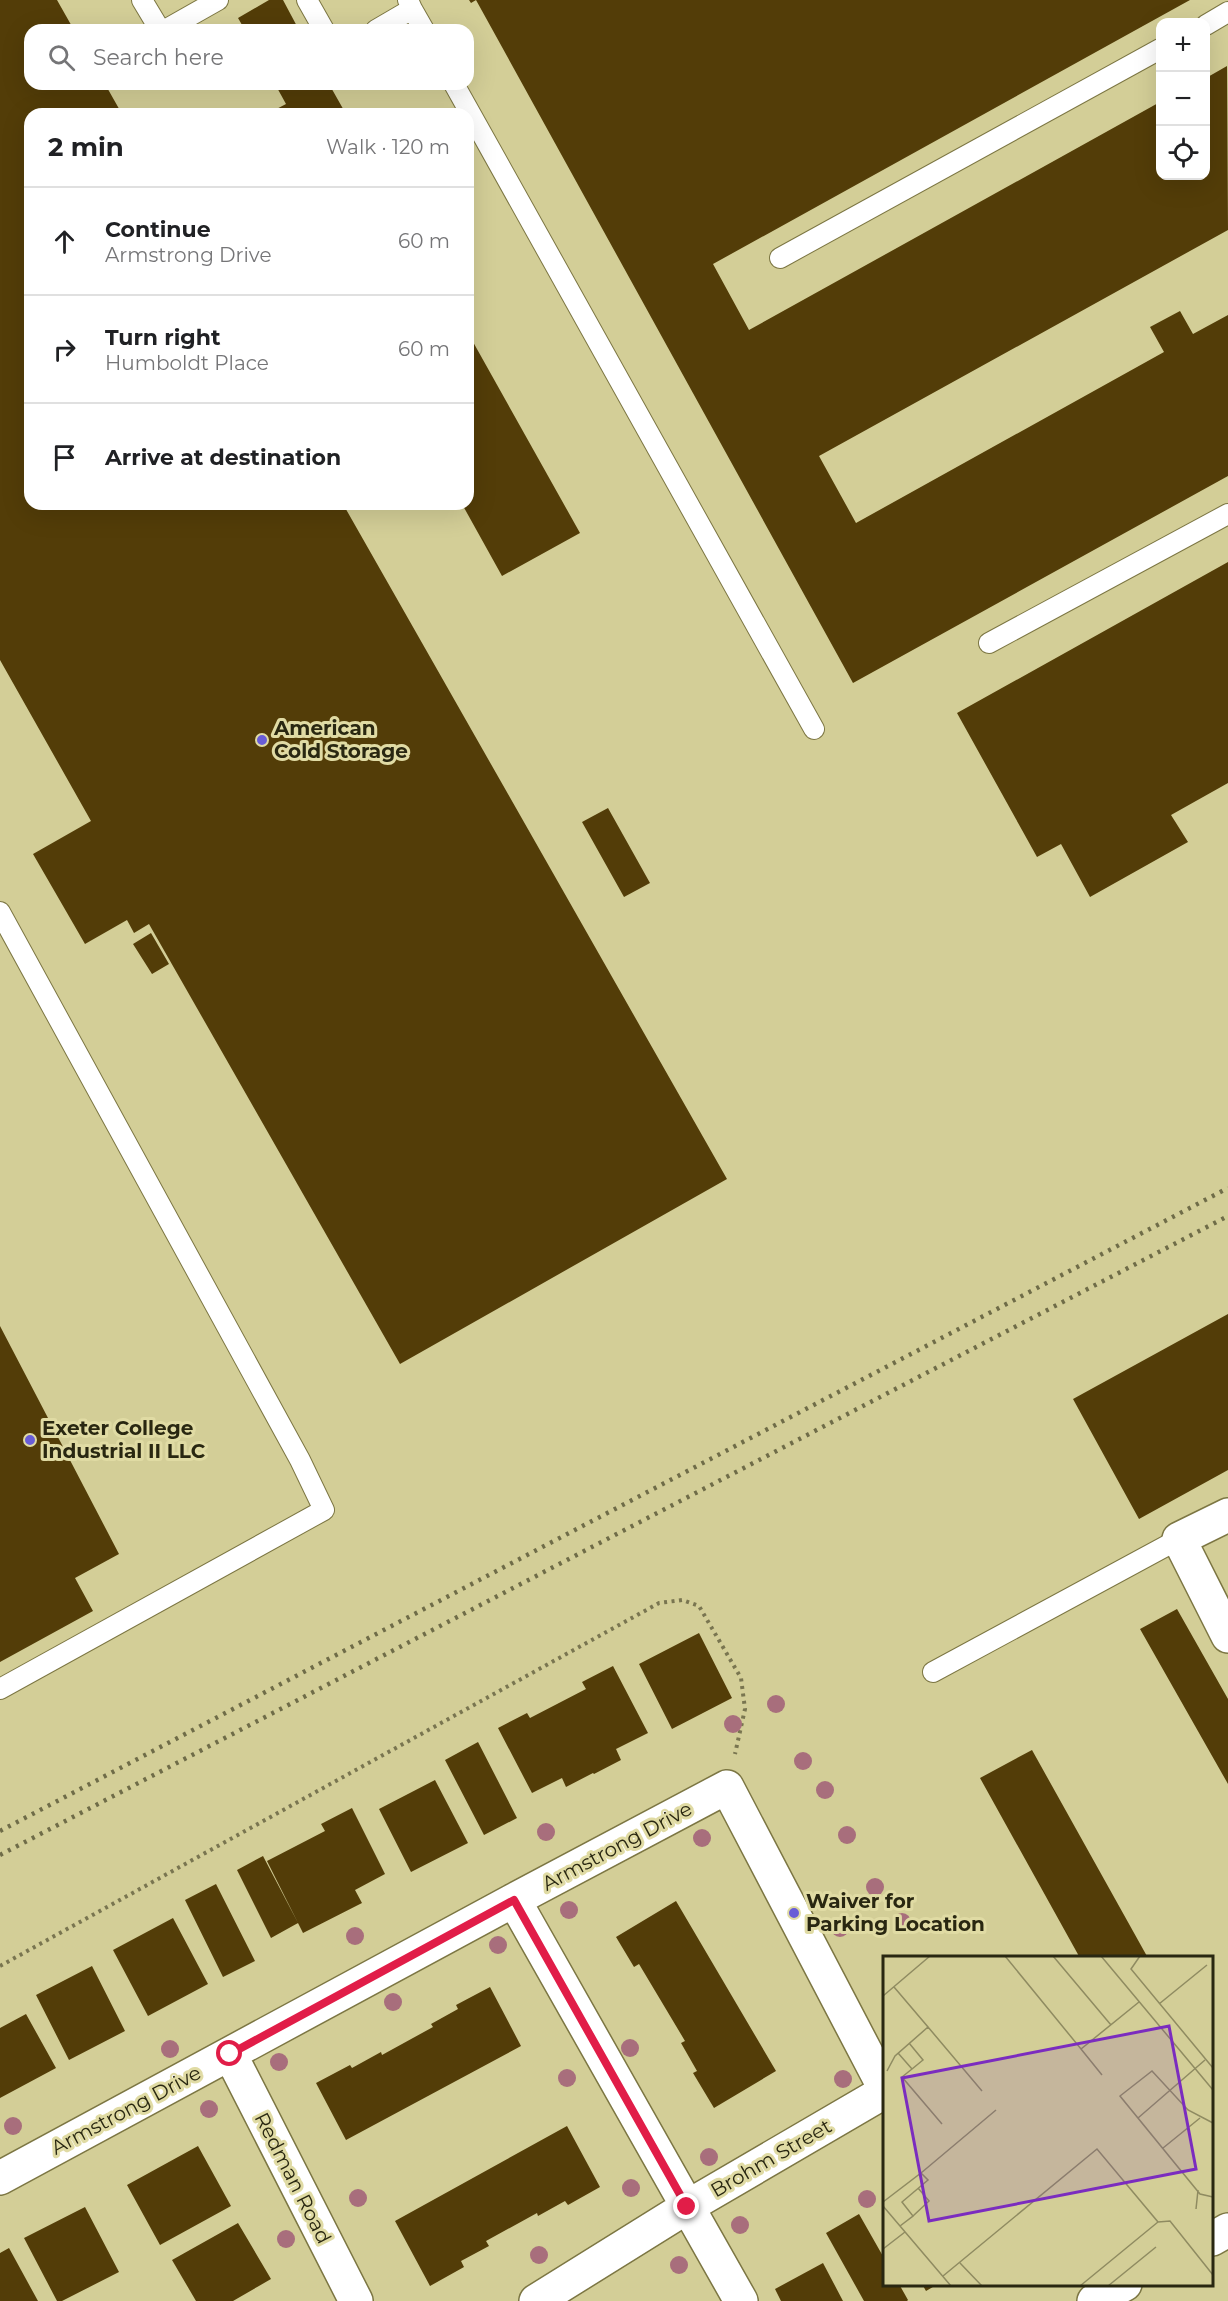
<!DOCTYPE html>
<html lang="en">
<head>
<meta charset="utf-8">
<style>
	:root { --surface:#fff; --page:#f6f6f6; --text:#202124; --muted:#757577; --line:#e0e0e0 }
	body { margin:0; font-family:Montserrat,sans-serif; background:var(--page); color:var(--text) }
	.controls { position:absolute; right:18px; top:18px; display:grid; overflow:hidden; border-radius:12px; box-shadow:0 6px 24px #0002 }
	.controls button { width:54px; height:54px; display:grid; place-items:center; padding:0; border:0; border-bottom:2px solid var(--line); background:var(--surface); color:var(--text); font:30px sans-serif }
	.stop { position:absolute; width:18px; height:18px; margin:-14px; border:4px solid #e11d48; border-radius:50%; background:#fff }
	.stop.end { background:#e11d48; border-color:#fff; box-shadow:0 2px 6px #0008 }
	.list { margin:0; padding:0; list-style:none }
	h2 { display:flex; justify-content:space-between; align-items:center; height:78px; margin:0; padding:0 24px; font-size:26px }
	h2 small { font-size:20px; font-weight:400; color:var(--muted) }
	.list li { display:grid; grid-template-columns:39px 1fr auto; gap:18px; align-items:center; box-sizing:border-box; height:108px; padding:0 24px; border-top:2px solid var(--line) }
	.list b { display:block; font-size:22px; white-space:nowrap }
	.list p { margin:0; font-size:20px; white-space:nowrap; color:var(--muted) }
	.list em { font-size:20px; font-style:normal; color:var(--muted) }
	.icon { flex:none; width:33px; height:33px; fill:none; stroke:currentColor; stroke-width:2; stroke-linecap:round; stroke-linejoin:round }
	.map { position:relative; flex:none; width:1228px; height:2301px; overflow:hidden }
	.search { position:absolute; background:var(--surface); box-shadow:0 6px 24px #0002; left:24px; top:24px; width:450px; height:66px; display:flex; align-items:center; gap:15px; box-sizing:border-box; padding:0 21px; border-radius:18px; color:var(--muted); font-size:22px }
	.panel { position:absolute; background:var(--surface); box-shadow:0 6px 24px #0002; left:24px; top:108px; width:450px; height:402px; border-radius:18px }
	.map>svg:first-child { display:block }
	.building { fill:#533d08 }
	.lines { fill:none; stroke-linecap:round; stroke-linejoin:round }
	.service-casing { stroke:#7c7643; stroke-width:22 }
	.minor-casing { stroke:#7c7643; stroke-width:36 }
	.path { stroke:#797550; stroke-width:4; stroke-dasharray:3 4.5; stroke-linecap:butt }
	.service { stroke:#fff; stroke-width:20 }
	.minor { stroke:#fff; stroke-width:33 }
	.rail { stroke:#6f6c48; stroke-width:4.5; stroke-dasharray:3 6; stroke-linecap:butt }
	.tree { fill:#a86e7c }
	.route { stroke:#e11d48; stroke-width:8 }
	.poi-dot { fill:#695dd7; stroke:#e0dba4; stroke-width:2 }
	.labels { text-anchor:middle; stroke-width:6; stroke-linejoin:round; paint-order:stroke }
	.poi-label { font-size:20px; font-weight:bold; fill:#292711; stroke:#e0dba4; text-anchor:start }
	.street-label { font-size:20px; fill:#292711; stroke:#e0dba4 }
	.inset-road { fill:none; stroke:#8f8b61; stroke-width:1.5 }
	.view { fill:#7b2cbf; fill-opacity:0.15; stroke:#7b2cbf; stroke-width:3 }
	.inset-edge { fill:none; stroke:#292711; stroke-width:3 }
</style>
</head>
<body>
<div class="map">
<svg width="1228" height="2301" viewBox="0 0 1228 2301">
	<rect width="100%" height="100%" fill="#d3ce97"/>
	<!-- building -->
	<path class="building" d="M0,0H57L74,30H30V84H105L122,114H30V504H343L727,1179L400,1364L149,924L134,933L127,920L85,944L33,854L91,821L0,660Z
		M269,0H283L299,30H245L238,18Z
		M469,0H1190L713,264L749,330L1160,102V176H1206V78L1227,66L1228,230L819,456L856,523L1164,352L1150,327L1180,311L1193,334L1228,315V476L853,683L476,0L471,3Z
		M275,84H329L346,114H267L286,104Z
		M468,333L580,533L502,576L462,504H468Z
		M1228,562V783L1171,815L1188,842L1090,897L1061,844L1037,857L957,713Z
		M608,808L650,883L624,897L582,822Z
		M151,933L169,964L152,974L133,944Z
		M1228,1314V1470L1139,1519L1073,1399Z
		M0,1326L119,1554L75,1578L93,1611L0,1662Z
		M1177,1609L1228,1699V1784L1140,1629Z
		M699,1633L732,1698L672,1729L639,1664Z
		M613,1666L648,1733L616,1749L621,1760L594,1774L593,1773L566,1787L562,1778L532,1793L498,1728L527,1713L530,1718L586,1689L582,1682Z
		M478,1742L517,1818L484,1835L445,1760Z
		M1032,1750L1148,1958H1080L980,1778Z
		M435,1780L468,1843L411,1872L379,1809Z
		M352,1808L385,1874L355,1890L362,1903L303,1933L267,1861L325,1831L321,1824Z
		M263,1856L298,1923L271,1938L237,1870Z
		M216,1884L255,1961L223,1977L185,1900Z
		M676,1901L776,2071L714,2108L693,2073L697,2071L681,2043L685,2041L639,1964L634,1967L616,1937Z
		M173,1918L208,1984L148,2016L113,1950Z
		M92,1966L125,2031L69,2060L36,1995Z
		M490,1987L521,2046L346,2140L316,2083L350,2065L352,2068L381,2052L382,2055L433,2027L431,2024L458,2009L456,2005Z
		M26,2014L56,2068L0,2098V2028Z
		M567,2126L600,2187L568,2205L565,2201L538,2216L537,2213L486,2241L489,2246L461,2261L464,2267L430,2286L395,2221Z
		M198,2146L231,2206L160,2245L127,2185Z
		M85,2207L119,2272L62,2301H57L24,2238Z
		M859,2214L884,2258V2284H899L908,2300L907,2301H864L826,2233Z
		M238,2223L271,2279L233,2301H196L172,2260Z
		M9,2248L38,2301H0V2253Z
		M823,2263L843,2301H781L775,2289Z
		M922,2284H938L926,2291Z"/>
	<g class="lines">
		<defs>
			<path id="service" d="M142,0L160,30
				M307,0L324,30
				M412,9L424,30
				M1206,25L1228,12
				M165,30L218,0
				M376,30L412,9L408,0
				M454,84L814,729
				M780,258L1160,49
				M989,643L1228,514
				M0,912L300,1460L324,1510L0,1689
				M933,1672L1179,1539"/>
			<path id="minor" d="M1228,1515L1179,1539L1228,1636
				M514,1900L741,2301
				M230,2054L356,2301
				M0,2178L514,1900L727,1787L884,2087
				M1212,2239L1228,2230
				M536,2301L687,2207L884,2092
				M1094,2301L1125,2284"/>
		</defs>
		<!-- service casing -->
		<use href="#service" class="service-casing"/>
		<!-- minor casing -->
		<use href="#minor" class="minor-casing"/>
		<!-- path -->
		<path class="path" d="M0,1966L659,1603L682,1600L699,1606L741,1678L745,1709L735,1754"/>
		<!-- service -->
		<use href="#service" class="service"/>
		<!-- minor -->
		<use href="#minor" class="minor"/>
		<!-- rail -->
		<path class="rail" d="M0,1831L1228,1188
			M0,1855L1228,1216"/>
	</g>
	<!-- trees -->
	<g class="tree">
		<circle cx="776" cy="1704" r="9"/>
		<circle cx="733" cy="1724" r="9"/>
		<circle cx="803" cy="1761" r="9"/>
		<circle cx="825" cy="1790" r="9"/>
		<circle cx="546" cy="1832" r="9"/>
		<circle cx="847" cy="1835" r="9"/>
		<circle cx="702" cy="1838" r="9"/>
		<circle cx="875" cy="1887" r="9"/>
		<circle cx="569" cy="1910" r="9"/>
		<circle cx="902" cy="1922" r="9"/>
		<circle cx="840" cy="1928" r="9"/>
		<circle cx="355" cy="1936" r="9"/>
		<circle cx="498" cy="1945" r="9"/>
		<circle cx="393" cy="2002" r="9"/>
		<circle cx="630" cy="2048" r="9"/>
		<circle cx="170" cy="2049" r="9"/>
		<circle cx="279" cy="2062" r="9"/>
		<circle cx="567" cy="2078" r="9"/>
		<circle cx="843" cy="2079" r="9"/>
		<circle cx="209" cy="2109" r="9"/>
		<circle cx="13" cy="2126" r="9"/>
		<circle cx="709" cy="2157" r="9"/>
		<circle cx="631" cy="2188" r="9"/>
		<circle cx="358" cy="2198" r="9"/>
		<circle cx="867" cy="2199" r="9"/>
		<circle cx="740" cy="2225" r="9"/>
		<circle cx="286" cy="2239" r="9"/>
		<circle cx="539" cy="2255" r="9"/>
		<circle cx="679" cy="2265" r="9"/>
	</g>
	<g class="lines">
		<!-- route -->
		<path class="route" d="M230,2054L514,1900L687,2207"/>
	</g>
	<!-- markers -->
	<g class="poi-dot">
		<circle cx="262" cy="740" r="6"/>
		<circle cx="30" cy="1440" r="6"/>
		<circle cx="794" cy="1913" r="6"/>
	</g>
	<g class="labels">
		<!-- poi labels -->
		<g class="poi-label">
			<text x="274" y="735">American<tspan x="274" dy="23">Cold Storage</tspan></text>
			<text x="42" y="1435">Exeter College<tspan x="42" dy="23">Industrial II LLC</tspan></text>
			<text x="806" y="1908">Waiver for<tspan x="806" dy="23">Parking Location</tspan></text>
		</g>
		<!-- street labels -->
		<g class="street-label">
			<text transform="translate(617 1846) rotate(-28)" y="7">Armstrong Drive</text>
			<text transform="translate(126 2110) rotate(-28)" y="7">Armstrong Drive</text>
			<text transform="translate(771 2158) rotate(-30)" y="7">Brohm Street</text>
			<text transform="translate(293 2178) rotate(63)" y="7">Redman Road</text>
		</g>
	</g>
	<!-- overview -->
	<g transform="translate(883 1956)">
		<rect width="330" height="330" fill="#d3ce97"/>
		<path class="inset-road" d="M122,0L198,93L256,46M170,0L228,69M218,0L330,134M257,0L248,13L330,112M0,40L47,0M276,48L324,9M45,71L99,135M198,93L219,119M15,97L29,113L40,104L26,87M29,113L19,121L59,168M4,115L12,100L45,71L11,31M255,162L322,104M330,167L305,154L269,115L237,140L317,238L330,241M280,192L317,162M38,217L113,154M0,246L38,217L45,224L19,246L30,260L17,270M0,250L68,330M313,253L315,234M30,260L46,245L35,232M275,266L287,265L330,319M0,293L22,276M77,307L99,330M60,320L214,193L275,266L197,330M225,330L273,291"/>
		<path class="view" d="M286,70L313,213L46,265L19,122Z"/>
		<rect width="330" height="330" class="inset-edge"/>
	</g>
</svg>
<div class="controls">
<button>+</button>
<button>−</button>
<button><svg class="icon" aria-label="locate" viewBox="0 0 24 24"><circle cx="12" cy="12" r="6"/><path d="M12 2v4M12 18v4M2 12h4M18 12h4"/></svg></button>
</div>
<div class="stop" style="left:230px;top:2054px"></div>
<div class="stop end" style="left:687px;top:2207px"></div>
<div class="search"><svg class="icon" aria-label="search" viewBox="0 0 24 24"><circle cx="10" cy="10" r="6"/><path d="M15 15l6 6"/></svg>Search here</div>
<section class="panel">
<h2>2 min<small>Walk · 120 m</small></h2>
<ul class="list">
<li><svg class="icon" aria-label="ahead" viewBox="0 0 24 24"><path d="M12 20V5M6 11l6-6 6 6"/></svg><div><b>Continue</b><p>Armstrong Drive</p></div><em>60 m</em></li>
<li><svg class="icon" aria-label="right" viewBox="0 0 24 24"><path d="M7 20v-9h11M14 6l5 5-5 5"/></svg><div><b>Turn right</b><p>Humboldt Place</p></div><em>60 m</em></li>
<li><svg class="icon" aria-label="arrive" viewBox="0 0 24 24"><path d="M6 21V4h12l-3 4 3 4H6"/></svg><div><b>Arrive at destination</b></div></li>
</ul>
</section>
</div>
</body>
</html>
